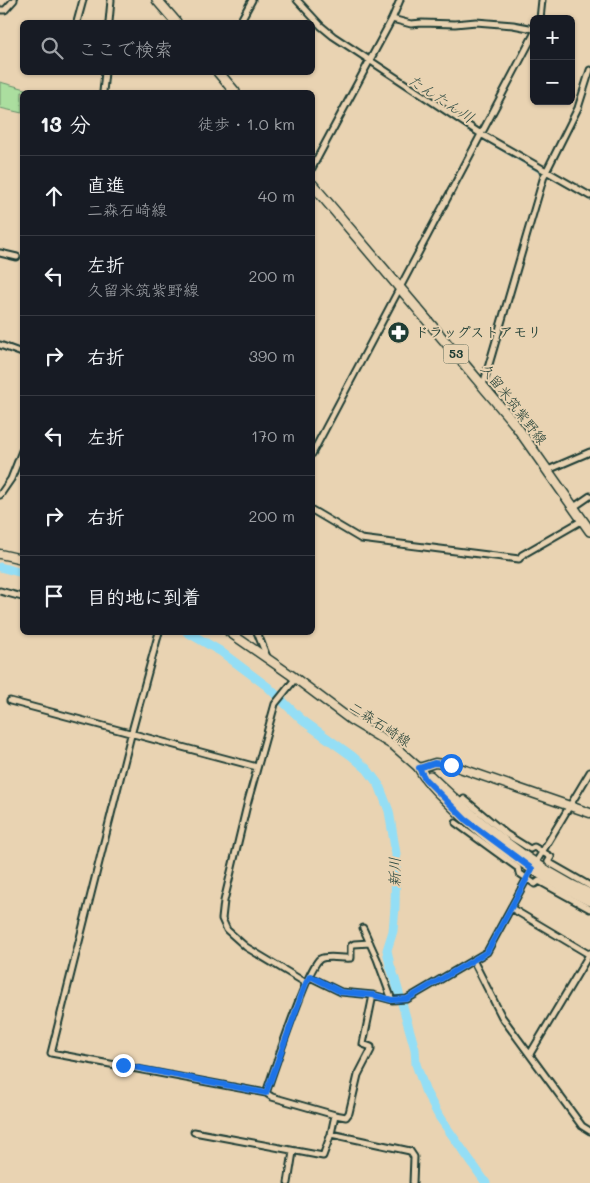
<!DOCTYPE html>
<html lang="ja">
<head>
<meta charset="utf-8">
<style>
	:root { --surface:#171b24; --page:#242831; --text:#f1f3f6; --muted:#9ea1a6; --line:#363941 }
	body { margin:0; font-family:Mali,"Klee One",sans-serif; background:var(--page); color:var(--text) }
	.controls { position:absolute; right:15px; top:15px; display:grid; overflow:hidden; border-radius:8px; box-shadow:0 1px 4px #0004 }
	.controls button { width:45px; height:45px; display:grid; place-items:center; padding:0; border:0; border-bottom:1px solid var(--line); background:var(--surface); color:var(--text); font:25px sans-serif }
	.stop { position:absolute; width:15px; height:15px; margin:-11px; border:4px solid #1a73e8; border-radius:50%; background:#fff }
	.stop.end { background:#1a73e8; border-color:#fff; box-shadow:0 1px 5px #0008 }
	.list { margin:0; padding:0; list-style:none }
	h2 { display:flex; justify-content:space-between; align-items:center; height:65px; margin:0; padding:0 20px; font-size:21px }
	h2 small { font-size:16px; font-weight:400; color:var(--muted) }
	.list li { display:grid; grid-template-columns:32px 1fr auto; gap:15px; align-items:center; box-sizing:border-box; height:80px; padding:0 20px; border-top:1px solid var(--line) }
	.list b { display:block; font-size:19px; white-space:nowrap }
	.list p { margin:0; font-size:16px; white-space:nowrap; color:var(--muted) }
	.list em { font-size:16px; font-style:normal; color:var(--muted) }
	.icon { flex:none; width:28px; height:28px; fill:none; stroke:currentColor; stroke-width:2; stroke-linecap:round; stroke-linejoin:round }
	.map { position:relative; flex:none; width:590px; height:1183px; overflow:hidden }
	.search { position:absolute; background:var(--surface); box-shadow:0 1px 4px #0004; left:20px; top:20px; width:295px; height:55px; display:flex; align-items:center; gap:12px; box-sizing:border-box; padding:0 18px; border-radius:8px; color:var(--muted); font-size:19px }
	.panel { position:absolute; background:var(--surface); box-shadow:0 1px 4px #0004; left:20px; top:90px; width:295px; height:545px; border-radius:8px }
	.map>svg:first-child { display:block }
	.grass { fill:#abde9f; stroke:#658e6a }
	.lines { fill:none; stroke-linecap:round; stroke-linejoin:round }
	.stream { stroke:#659ea8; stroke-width:1 }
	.river { stroke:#94def5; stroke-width:9 }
	.street-casing { stroke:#1f3d34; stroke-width:9 }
	.secondary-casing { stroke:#1f3d34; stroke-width:11 }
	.primary-casing { stroke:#1f3d34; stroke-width:12 }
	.street { stroke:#e9d3b2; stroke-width:5 }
	.secondary { stroke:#e9d3b2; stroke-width:8 }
	.primary { stroke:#e9d3b2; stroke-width:9 }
	.route { stroke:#1a73e8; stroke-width:6 }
	.labels { text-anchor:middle; stroke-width:4; stroke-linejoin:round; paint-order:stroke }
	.shield { fill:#e9d3b2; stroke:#5c6a5a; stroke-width:1 }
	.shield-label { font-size:12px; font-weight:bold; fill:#1f3d34 }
	.poi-label { font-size:14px; font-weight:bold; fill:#1f3d34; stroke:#e9d3b2; text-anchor:start }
	.street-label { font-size:14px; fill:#1f3d34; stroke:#e9d3b2 }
	.water-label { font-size:15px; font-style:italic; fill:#25453e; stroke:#e9d3b2 }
</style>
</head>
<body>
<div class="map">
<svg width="590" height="1183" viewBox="0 0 590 1183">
	<rect width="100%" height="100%" fill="#e9d3b2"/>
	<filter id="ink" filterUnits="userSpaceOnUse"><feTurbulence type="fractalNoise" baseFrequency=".02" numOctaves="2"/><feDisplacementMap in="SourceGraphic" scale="10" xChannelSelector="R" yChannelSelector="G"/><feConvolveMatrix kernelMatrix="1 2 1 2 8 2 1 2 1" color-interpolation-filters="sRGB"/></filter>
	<g filter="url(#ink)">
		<!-- grass -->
		<path class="grass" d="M0,82L37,92H22V113L0,108Z"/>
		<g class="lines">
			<!-- stream -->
			<path class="stream" d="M293,0L298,5
				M333,39L367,62
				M370,64L477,136
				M480,138L542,174
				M545,175L590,200"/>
			<!-- river -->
			<path class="river" d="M0,567L22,573
				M187,632L220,651L268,687L302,720L352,756L367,769L379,785L389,811L396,854L395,907L393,931L387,950L390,965L395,979L415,1049L416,1064L425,1090L440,1118L486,1183"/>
			<defs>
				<path id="street" d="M297,0L321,26L333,36L481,134L590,196
					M0,10H5L14,0
					M392,19L411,24L422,23L455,24L476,22L513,25L534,29
					M540,19L542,0
					M77,22L83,0
					M109,22L111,0
					M240,22L252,0
					M103,92L105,72
					M312,168L392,19L400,0
					M0,253L17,257
					M0,345L22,353
					M483,385L544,176L578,108L590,70
					M312,454L534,34
					M548,470L590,452
					M0,495L11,479L22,451
					M574,507L590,496
					M312,510L361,539L519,559L522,555L583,520
					M0,591L22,597
					M159,632L131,735L51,1053L266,1093L272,1097L335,1115L331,1134L323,1156L194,1132
					M257,632L267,657
					M295,679L275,704L248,801L224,901L222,919L227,930L246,947L306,983
					M10,701L257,767
					M464,799L506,834L530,849L534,847L551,857L548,862L590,886
					M456,823L518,868L519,873L535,884L539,881L590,909
					M511,908L590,955
					M363,928L377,959L392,1000
					M473,960L502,1017L582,1126L590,1131
					M310,977L341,992L373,995L392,1000L407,999L487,952L532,869L590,772
					M530,1054L590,953
					M266,1093C273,1073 308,966 320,959C328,955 342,959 351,958V946L354,944L370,943
					M335,1115L346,1117L349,1113L358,1075L371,1050V1047L363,1044L373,995
					M331,1134L410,1151L414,1157L413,1183
					M288,1183L293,1152"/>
				<path id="secondary" d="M0,554L22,559
					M229,632L291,675L351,720L394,746L419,768L435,763L451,765L590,813"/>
				<path id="primary" d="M157,0L176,22
					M218,72L235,92
					M312,184L514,423L590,531
					M419,768C426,781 435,790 446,800C487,842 537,875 590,901
					M430,776C478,822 529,866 590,894"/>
			</defs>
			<!-- street casing -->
			<use href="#street" class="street-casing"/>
			<!-- secondary casing -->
			<use href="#secondary" class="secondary-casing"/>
			<!-- primary casing -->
			<use href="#primary" class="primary-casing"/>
			<!-- street -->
			<use href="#street" class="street"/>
			<!-- secondary -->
			<use href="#secondary" class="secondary"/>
			<!-- primary -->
			<use href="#primary" class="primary"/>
		</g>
	</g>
	<g class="lines" filter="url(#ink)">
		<!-- route -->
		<path class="route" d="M123,1065L266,1093L306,983L310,976L341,992L373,995L392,1000L407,999L487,952L532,869L466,820L425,779L419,768L434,763L451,765"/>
	</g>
	<!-- icons -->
	<defs>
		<symbol id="pharmacy-disc" viewBox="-11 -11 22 22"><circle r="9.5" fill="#1f3d34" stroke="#e9d3b2"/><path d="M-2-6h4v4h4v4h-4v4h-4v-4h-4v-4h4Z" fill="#fff"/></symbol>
	</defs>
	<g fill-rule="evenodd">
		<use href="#pharmacy-disc" x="386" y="320" width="25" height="25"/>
	</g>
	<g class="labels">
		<!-- shield labels -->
		<rect class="shield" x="443.5" y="344.5" width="25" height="19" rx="4"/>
		<g class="shield-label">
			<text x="456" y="358">53</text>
		</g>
		<!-- poi labels -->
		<g class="poi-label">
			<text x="415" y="337">ドラッグストアモリ</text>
		</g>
		<!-- street labels -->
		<g class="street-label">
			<text transform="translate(514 404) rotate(52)" y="5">久留米筑紫野線</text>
			<text transform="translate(380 724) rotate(33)" y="5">二森石崎線</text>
		</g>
		<!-- water labels -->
		<g class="water-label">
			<text transform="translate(441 99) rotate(33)" y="5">たんたん川</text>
			<text transform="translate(395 872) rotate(-90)" y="5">新川</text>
		</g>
	</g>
</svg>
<div class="controls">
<button>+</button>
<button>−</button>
</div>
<div class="stop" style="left:451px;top:765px"></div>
<div class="stop end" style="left:123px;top:1065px"></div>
<div class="search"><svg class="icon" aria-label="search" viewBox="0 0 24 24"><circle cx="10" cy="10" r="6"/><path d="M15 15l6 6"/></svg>ここで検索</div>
<section class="panel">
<h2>13 分<small>徒歩 · 1.0 km</small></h2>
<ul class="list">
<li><svg class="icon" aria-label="ahead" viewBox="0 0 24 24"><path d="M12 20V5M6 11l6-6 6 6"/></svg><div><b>直進</b><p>二森石崎線</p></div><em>40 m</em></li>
<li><svg class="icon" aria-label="left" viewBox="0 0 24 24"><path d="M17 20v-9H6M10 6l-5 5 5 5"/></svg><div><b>左折</b><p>久留米筑紫野線</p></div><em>200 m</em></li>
<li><svg class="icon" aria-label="right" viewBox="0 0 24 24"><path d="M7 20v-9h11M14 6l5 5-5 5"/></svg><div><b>右折</b></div><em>390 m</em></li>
<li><svg class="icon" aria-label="left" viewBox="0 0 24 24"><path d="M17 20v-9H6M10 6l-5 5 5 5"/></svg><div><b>左折</b></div><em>170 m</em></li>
<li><svg class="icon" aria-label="right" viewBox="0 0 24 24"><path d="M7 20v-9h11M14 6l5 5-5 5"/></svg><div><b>右折</b></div><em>200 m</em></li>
<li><svg class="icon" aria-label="arrive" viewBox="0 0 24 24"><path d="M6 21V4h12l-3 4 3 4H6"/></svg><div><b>目的地に到着</b></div></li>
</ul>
</section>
</div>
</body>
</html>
